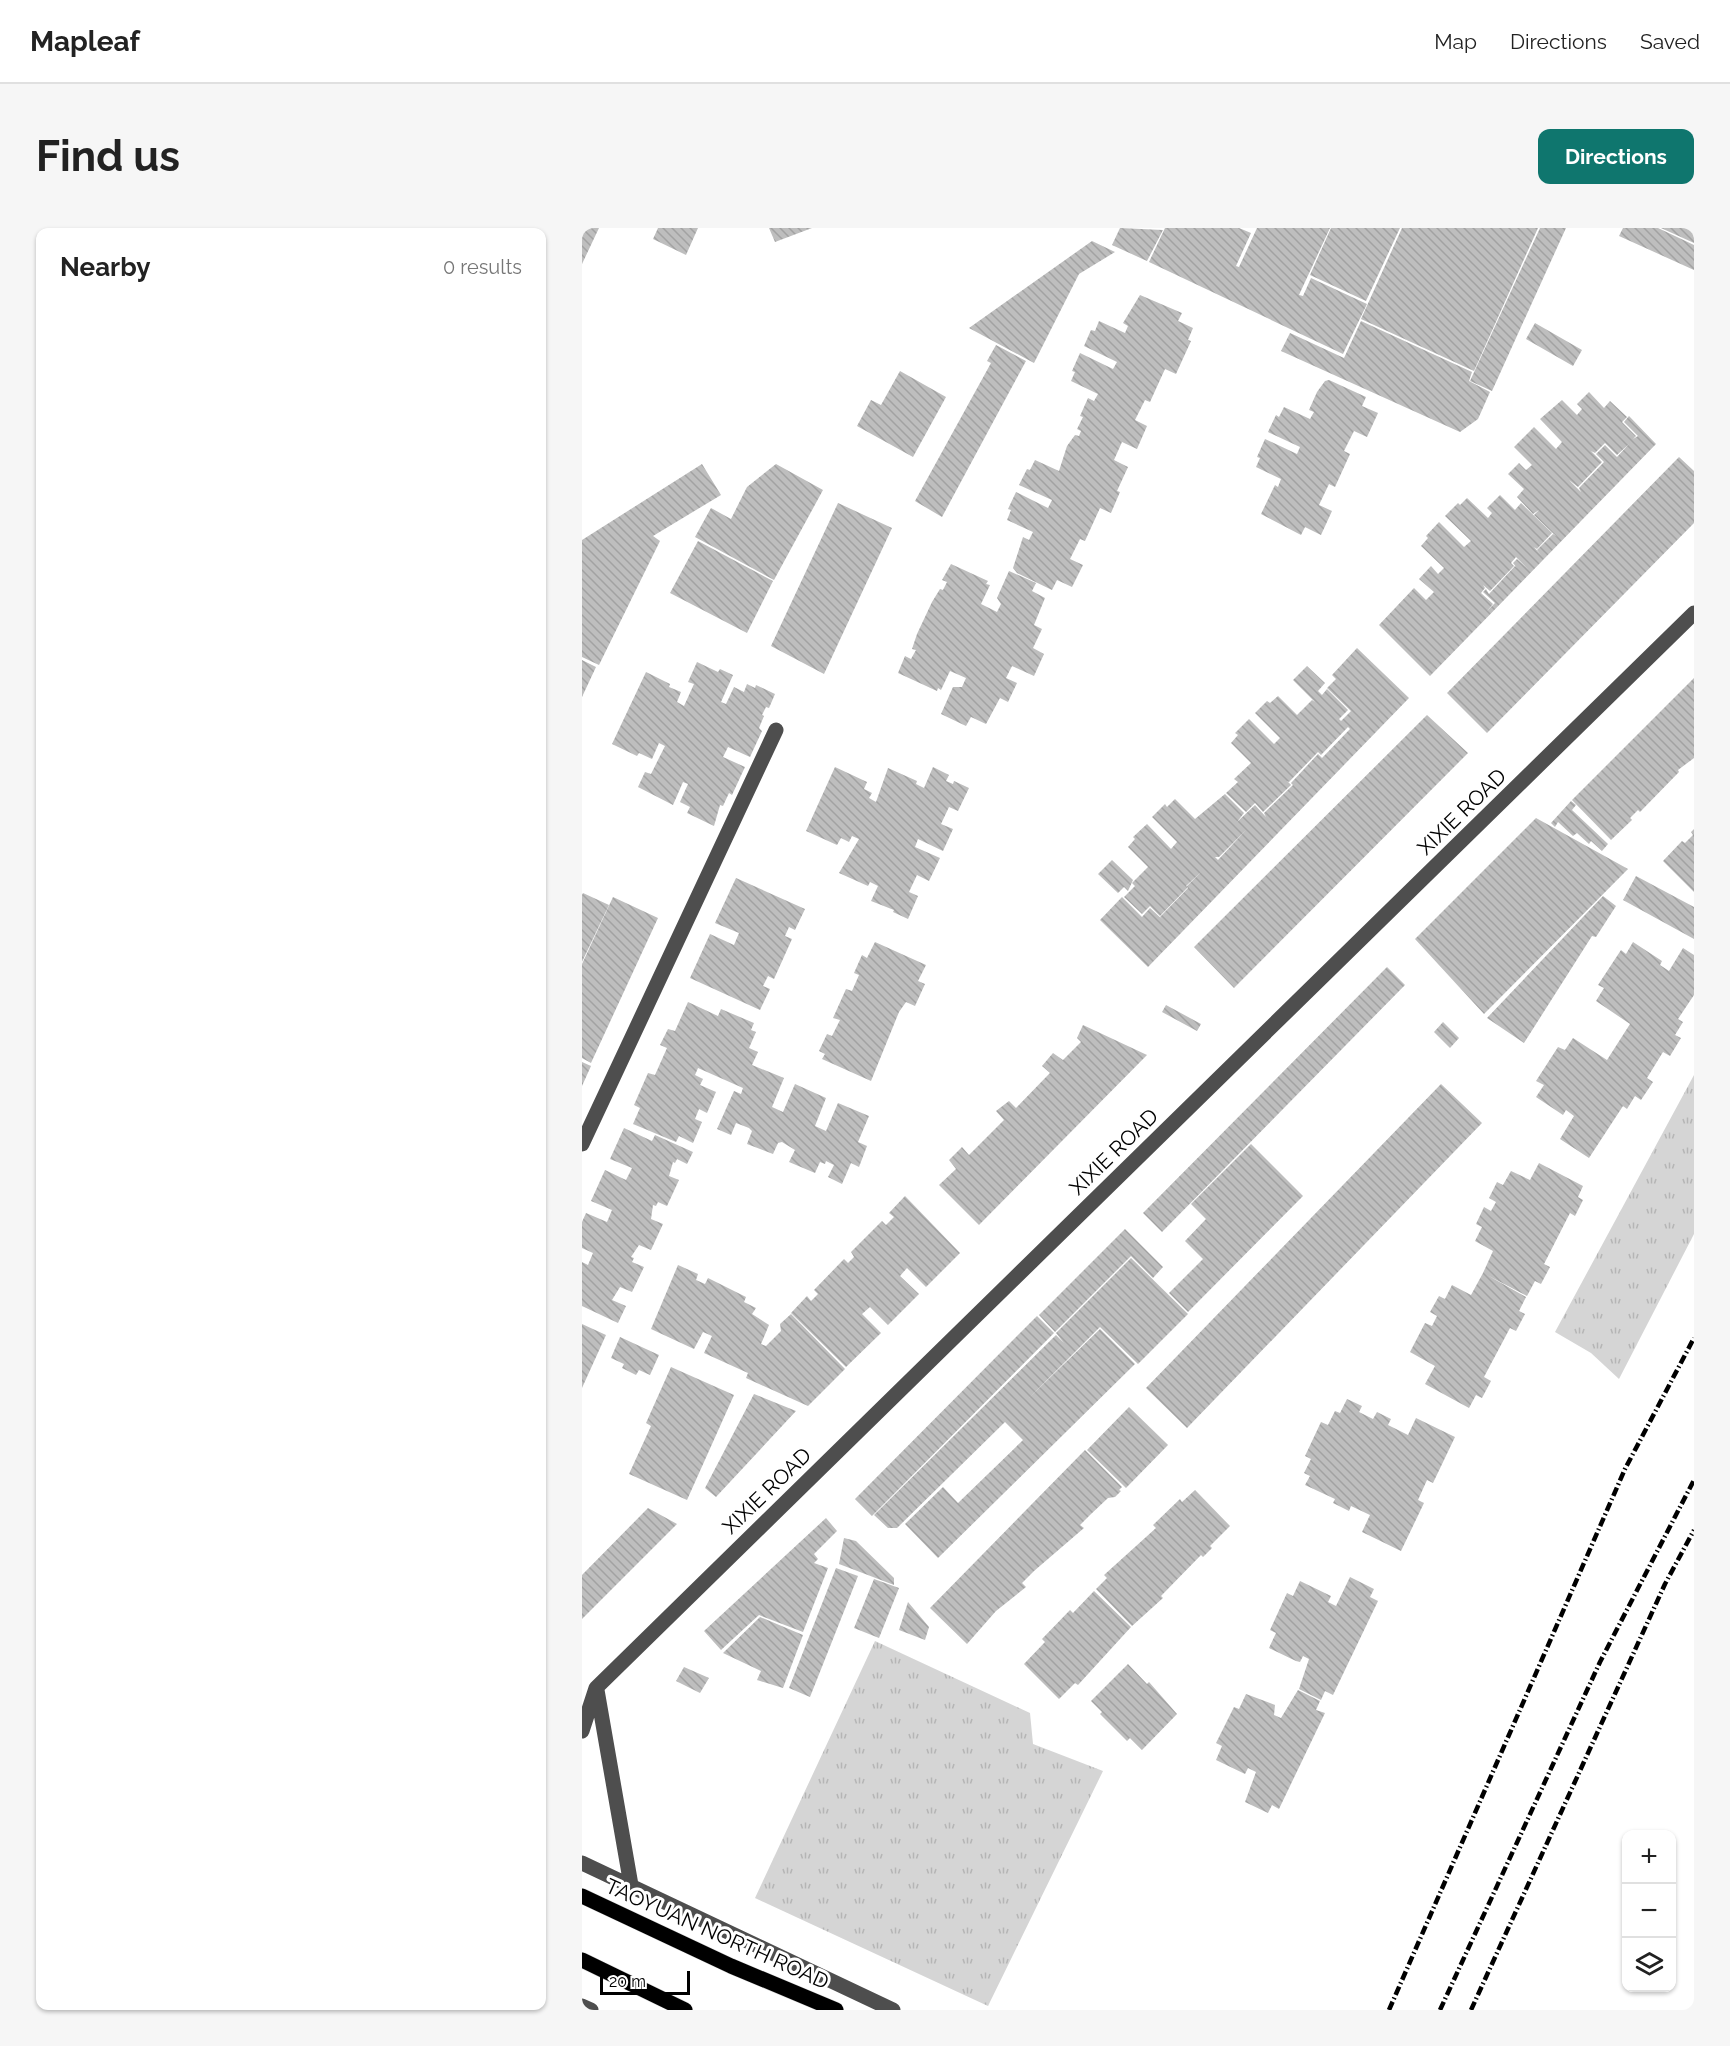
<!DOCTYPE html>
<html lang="en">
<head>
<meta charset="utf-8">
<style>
	:root { --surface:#fff; --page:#f6f6f6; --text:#222; --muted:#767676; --line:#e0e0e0; --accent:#0f766e }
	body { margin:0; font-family:Raleway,sans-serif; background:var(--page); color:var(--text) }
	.controls { position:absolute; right:18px; bottom:18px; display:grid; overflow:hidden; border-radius:12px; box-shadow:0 2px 4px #0004 }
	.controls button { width:54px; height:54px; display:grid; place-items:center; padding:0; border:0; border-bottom:2px solid var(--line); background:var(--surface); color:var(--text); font:30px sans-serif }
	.scale { position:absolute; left:18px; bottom:15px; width:90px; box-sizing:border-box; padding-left:6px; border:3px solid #000; border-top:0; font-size:16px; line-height:21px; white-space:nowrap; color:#000; -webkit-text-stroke:4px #fff; paint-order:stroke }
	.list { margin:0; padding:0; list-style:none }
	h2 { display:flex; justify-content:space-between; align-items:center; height:78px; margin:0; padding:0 24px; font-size:26px }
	h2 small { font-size:20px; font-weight:400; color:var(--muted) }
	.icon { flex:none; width:33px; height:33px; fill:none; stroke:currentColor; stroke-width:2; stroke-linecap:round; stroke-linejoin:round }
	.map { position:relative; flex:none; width:1112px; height:1782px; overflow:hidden; border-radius:12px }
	header { display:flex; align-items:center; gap:36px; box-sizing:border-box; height:84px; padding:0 30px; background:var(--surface); border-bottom:2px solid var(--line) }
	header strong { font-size:28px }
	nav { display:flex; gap:33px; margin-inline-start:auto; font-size:21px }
	.intro { display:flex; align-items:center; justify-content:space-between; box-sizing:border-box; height:144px; padding:0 36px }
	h1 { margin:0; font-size:42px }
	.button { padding:15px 27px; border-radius:12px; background:var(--accent); color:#fff; font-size:21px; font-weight:700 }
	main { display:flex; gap:36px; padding:0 36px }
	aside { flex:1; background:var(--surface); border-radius:12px; box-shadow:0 2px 4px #0004 }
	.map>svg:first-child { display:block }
	.grass { fill:url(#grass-tufts) }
	.building { fill:url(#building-back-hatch); fill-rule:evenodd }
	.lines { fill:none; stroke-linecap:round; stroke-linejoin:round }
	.major-casing { stroke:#dbdbdb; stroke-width:16 }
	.minor { stroke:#4e4e4e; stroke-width:15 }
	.major { stroke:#000; stroke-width:15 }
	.rail { stroke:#000; stroke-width:4.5; stroke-dasharray:9 3 1.5 3; stroke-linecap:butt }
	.labels { text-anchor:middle; stroke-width:6; stroke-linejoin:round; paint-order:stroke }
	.street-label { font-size:21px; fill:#000; stroke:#fff }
</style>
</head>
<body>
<header>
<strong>Mapleaf</strong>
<nav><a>Map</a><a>Directions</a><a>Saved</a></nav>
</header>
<div class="intro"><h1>Find us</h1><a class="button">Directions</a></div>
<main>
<aside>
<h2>Nearby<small>0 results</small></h2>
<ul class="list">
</ul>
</aside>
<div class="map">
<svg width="1112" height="1782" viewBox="0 0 1112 1782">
	<defs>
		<pattern id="grass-tufts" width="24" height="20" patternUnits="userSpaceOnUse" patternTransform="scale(1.5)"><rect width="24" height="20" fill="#d5d5d5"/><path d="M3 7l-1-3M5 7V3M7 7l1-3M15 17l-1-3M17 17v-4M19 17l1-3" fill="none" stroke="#b5b5b5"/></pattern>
		<pattern id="building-back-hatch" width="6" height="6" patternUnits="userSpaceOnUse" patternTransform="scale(1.5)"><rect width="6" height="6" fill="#bebebe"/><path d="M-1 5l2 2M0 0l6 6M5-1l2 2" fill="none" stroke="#a2a2a2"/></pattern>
	</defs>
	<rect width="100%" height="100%" fill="#fff"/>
	<!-- grass -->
	<path class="grass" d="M1112,847V1006L1037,1151L1009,1125L973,1104Z
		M293,1413L448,1485L451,1516L521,1543L406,1778L173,1670Z"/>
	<!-- building -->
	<path class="building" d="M0,0H17L0,36Z
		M76,0H116L104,27L71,11Z
		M187,0H230L193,14Z
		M538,0L581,2L565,33L530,17Z
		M583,0H657L669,5L654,38L657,39L675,0H748L717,67L721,68L729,50L785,76L761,126L567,34Z
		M749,0H818L784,73L728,47Z
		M820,0H956L892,143L779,91Z
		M958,0H984L910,163L888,153Z
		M1041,0H1076L1112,17V42L1037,8Z
		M1079,0H1112V15Z
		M510,13L533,24L497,46L452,135L387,100Z
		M558,67L600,85L596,93L611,100L606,112L609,113L594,146L583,141L568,174L563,172L553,192L565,198L555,221L540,214L532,232L546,239L535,263L538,264L529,285L518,280L503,313L498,311L488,331L501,337L490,359L475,352L470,362L435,345L431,340L441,309L447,312L451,304L425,292L429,282L426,281L434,264L466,280L470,272L437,257L445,241L448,242L453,232L477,243L485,218L493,207L497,208L499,203L495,201L501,189L498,188L506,170L512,173L516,166L489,153L493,144L490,143L498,125L531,141L535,134L502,118L509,102L513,103L517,93L543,105L546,98L541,95Z
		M779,93L890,144L887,153L908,164L896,191L878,204L699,123L708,105L762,130Z
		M953,95L1000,122L991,138L944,111Z
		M414,117L444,133L360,289L333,273L409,135L405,133Z
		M318,143L364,169L331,229L275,198L289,172L299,177Z
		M747,152L784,169L780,178L796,185L785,209L772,203L762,223L768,226L753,259L747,256L737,277L750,283L739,307L723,299L719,307L679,286L693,257L696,259L699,251L674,239L678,230L675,229L683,211L715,226L718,219L686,204L694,187L697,189L702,179L728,191L732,184L727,182L735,164L743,153Z
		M1007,164L1022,180L1028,173L1045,189L1040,194L1054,208L1051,211L1056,208L1042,194L1047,188L1074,216L848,448L797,397L832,360L844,372L852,364L837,351L849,338L856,346L862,340L839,318L846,310L844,308L857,294L882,319L889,313L863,288L876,275L878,277L885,270L906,290L910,285L905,280L918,267L933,282L939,275L970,305L955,321L952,319L959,327L955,322L971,306L975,309L952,287L957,282L951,286L935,269L942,261L926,246L937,235L944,242L950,237L932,219L952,199L974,221L980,214L958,191L980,172L995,187L1000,181L995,176ZM1023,215L1035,227L1047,216L1035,229L1023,217L1014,226L1022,234L997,260L999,264L987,252L996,259L1017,237L1020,234L1009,223L1013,225ZM934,329L946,341L935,331L931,335L935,340L933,338L907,366L904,361L901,364L913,375L905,383L911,376L899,365L903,360L901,357L908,363L932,338L929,335Z
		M1097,229L1112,243V295L905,505L865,465Z
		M120,236L139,267L71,308L78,313L17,437L0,429V312Z
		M194,236L241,262L192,352L113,309L129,280L149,291L165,259Z
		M256,275L310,300L242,446L189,418Z
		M116,313L191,353L165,405L88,365Z
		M369,336L406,353L404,356L408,357L399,376L415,384L419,376L415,370L427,343L454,355L450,363L463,370L452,397L460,401L451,420L462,426L452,448L430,438L424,450L435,455L426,474L418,470L404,496L389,489L384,498L359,486L371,459H380L384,450L368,443L359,462L356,460L355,463L316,445L323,428L329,431L334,422L330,421L335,406L350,374L358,361L361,362L365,354L360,352Z
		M775,420L827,470L566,739L518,692L540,669L560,689L568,680L581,692L578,689L606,660L605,658L619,644L604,658L606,659L578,688L568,678L560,686L542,669L553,658L550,655L566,639L546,619L553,611L551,609L565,596L589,621L595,614L570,589L583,576L585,579L593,571L613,591L643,566L662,585L655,594L673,577L684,589L682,585L711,557L709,555L736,526L740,530L768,501L766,499L739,527L736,524L707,554L705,553L709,557L681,584L673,575L664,584L644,565L656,554L652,551L669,535L649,515L656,507L653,505L667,491L692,516L698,510L673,485L685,473L688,475L696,468L715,487L730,472L733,474L711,452L725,438L743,455L736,463L740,467L745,461L766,482L757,491L759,493L769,483L745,460L754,451L750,447ZM664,602L636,632L633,629H637Z
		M0,432L14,439L0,469Z
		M115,434L136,444L138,441L151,447L139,474L144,476L152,459L162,464L165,456L173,460L174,457L193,466L187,480L184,479L180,487L182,488L177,500L180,503L168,529L146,519L141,529L163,539L150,567L147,565L141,578L138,577L132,598L105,585L108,579L98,574L106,556L101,554L91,577L56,559L63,544L69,546L83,518L77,515L70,531L57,525L55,528L30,516L64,444L88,456L87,459L99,464L95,474L102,478L112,456L106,454Z
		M1112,450V530L1096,542L1097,544L1058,584L1056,582L1048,590L1050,592L1029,612L990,572Z
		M845,487L886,525L652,760L612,719Z
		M253,539L285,554L282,561L290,565L287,570L294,574L306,540L335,553L334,556L342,560L351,539L367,547L364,553L371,556L372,553L387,560L376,583L367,579L359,596L371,601L361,623L336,611L333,619L358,630L347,653L335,647L327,664L336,668L326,691L311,684L312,682L289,673L296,658L288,654L286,658L257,645L277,611L270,608L267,614L259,610L255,617L224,603Z
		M989,573L994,577L990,582L1026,616L1020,623L1009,613L1007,616L995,605L991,608L976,594L973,599L969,595Z
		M954,590L1046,641L902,786L833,711Z
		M1112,601V664L1081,633L1100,613L1103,615L1111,607L1109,604Z
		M530,632L551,652L546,663L542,659L536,665L516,646Z
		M1054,648L1112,679V711L1041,672Z
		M154,650L223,681L213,702L207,699L203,708L210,711L192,751L186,748L181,758L188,761L178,782L108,750L128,706L152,717L157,705L133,695Z
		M1,665L27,677L0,734V667Z
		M1021,668L1034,678L1014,709L1010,708L942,815L905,790Z
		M31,669L76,690L9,835L0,830V736Z
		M293,714L344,737L336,753L343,756L333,778L324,774L317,784L289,853L240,831L243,826L237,823L245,806L250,808L258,792L251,790L264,761L270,763L277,747L272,745L280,727L285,730Z
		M1051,714L1080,733L1078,737L1087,743L1101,720L1112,727V767L1096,791L1101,794L1093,807L1099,810L1088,828L1081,824L1065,850L1071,854L1059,872L1053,868L1045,881L1041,878L1007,930L978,911L992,888L984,882L981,887L954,869L962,857L954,853L976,819L983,822L991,810L1025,832L1048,796L1014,773L1022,760L1016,757L1039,722L1044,726Z
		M805,739L823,757L580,1004L561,985Z
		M106,774L136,788L139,781L172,795L169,802L174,804L167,820L176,824L170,837L202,850L190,879L201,884L213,856L244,870L233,898L244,903L256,875L287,888L276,914L285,918L277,939L269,935L260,956L246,949L252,937L244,933L243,936L238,934L233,945L207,934L213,922L200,914L196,915L191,926L165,916L170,903L167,900L154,895L149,907L135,901L152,863L159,866L161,860L116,840L113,847L121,851L118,857L134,864L125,885L117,881L113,891L120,894L111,915L97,908L94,914L51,896L58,880L52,877L66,845L73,847L85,820L78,817L86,801L93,803Z
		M584,777L619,796L615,803L580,784Z
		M861,794L877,810L868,820L852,804Z
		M501,797L565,827L397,997L357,957L374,941L367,932L380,919L387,927L422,892L414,883L427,873L434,880L466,847L468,845L460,838L471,825L481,832L499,814L495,810Z
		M0,834L9,838L0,858Z
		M859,856L900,895L605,1200L564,1160Z
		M42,900L70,913L73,907L111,924L105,936L95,931L93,935L91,934L87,948L97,952L85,978L76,974L74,978L71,977L69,991L81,996L69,1022L57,1017L49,1029L52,1030L50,1034L62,1039L50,1064L38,1059L30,1072L44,1078L36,1095L0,1078V1034L6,1037L11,1025L0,1020V994L4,985L25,994L30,982L9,973L23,942L44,952L50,940L28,931Z
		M669,916L721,968L606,1084L587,1065L621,1031L603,1013L624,991L609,976Z
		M957,935L1001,958L996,969L1001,972L993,988L988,985L962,1036L968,1039L959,1056L953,1053L945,1068L905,1047L944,1069L937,1083L943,1086L934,1103L928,1100L902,1149L909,1153L900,1170L894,1167L887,1180L843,1156L853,1138L828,1124L843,1095L850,1098L855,1088L848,1084L857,1068L863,1071L870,1057L889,1067L901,1045L911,1023L893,1013L900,999L894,996L902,979L909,983L914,974L907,970L915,954L921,957L929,943L948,952Z
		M323,968L378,1025L344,1059L325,1040L318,1048L337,1066L306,1097L288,1079L280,1086L299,1105L264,1139L209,1085L225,1068L229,1073L236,1066L232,1062L262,1031L266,1035L272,1029L269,1024L300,993L304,997L312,989L307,985Z
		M543,1001L581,1039L571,1050L549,1028L473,1104L457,1087Z
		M549,1030L606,1086L556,1136L518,1099L447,1170L518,1101L553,1136L356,1330L323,1296L361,1259L376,1275L439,1214L441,1212L423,1194L315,1300H306L292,1287L474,1107L482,1115L474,1105Z
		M96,1037L116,1046L114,1052L123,1056L126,1050L164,1069L162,1074L174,1080L170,1086L187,1097L179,1116L184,1118L199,1103L198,1096L209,1086L263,1141L226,1178L164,1150L166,1145L122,1125L130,1108L121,1104L112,1121L69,1101Z
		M455,1088L472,1105L290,1288L273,1271Z
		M0,1096L24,1107L0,1160Z
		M38,1109L77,1127L68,1147L57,1142L54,1147L40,1140L42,1136L29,1130Z
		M89,1139L152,1167L105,1272L47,1246L69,1198L64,1195Z
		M172,1166L214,1183L134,1269L123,1260Z
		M765,1171L780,1178L777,1184L791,1191L795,1184L809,1191L806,1197L826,1207L834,1190L873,1209L851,1255L845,1252L836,1272L842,1275L819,1323L780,1304L788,1287L769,1278L767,1283L751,1275L753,1271L723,1257L728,1248L722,1245L729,1231L723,1228L739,1194L746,1197L753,1183L758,1185Z
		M547,1179L586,1217L544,1260L505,1222Z
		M503,1222L540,1259L537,1262L539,1263L533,1269L526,1270L508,1287L498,1297L502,1300L452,1343L440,1355L444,1359L414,1383L385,1416L348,1380Z
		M613,1262L648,1298L628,1318L630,1320L621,1329L619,1327L579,1368L581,1370L550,1398L514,1361L525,1350L522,1347L574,1300L571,1297L598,1271L600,1274Z
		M66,1280L95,1296L0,1391V1347Z
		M244,1290L255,1303L232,1326L236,1331L232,1335L246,1340L221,1404L177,1387L139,1422L122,1403Z
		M262,1310L274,1313L312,1350V1357L257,1336Z
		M254,1340L276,1348L228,1469L207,1460Z
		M768,1349L792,1361L788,1369L796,1373L751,1467L743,1463L739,1472L717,1461L727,1431L721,1428L718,1434L714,1433L687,1420L694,1405L688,1402L705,1365L711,1368L718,1353L749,1368L746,1374L754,1378Z
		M292,1351L317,1360L297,1410L272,1400Z
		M512,1363L549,1399L496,1457L493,1455L477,1471L442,1436L463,1414L460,1411L488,1382L491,1385Z
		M326,1374L347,1399L343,1412L317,1402Z
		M178,1389L221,1407L201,1460L175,1452L179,1443L141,1425Z
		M546,1436L565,1456L567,1454L595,1486L560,1522L548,1510L545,1513L518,1486L520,1484L509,1473Z
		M102,1439L127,1450L118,1465L94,1453Z
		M716,1462L738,1473L734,1482L743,1485L697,1581L690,1577L686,1585L663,1574L674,1544L666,1540L663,1546L634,1532L640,1518L634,1515L652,1479L657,1481L664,1466L693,1477L692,1487L699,1490Z"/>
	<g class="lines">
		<defs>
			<path id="major" d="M0,1668L149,1738L254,1782
				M0,1732L103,1782"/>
		</defs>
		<!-- major casing -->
		<use href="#major" class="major-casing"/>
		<!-- minor -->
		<path class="minor" d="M0,916L194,502
			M15,1462L49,1657
			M0,1503L14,1460L1112,385
			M0,1635L311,1782
			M0,1778L9,1782"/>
		<!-- major -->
		<use href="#major" class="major"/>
		<!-- rail -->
		<path class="rail" d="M807,1782L1043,1241L1112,1110
			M858,1782L1018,1434L1112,1252
			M889,1782L1083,1356L1112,1302"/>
	</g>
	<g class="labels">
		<!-- street labels -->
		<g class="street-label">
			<text transform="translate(880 584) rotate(-44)" y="7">XIXIE ROAD</text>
			<text transform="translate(532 924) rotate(-44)" y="7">XIXIE ROAD</text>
			<text transform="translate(185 1263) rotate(-44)" y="7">XIXIE ROAD</text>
			<text transform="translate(135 1706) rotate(24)" y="7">TAOYUAN NORTH ROAD</text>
		</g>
	</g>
</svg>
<div class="controls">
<button>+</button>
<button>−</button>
<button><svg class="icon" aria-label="layers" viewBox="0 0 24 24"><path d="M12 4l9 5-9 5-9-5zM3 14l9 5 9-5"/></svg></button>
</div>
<div class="scale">20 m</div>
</div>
</main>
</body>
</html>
